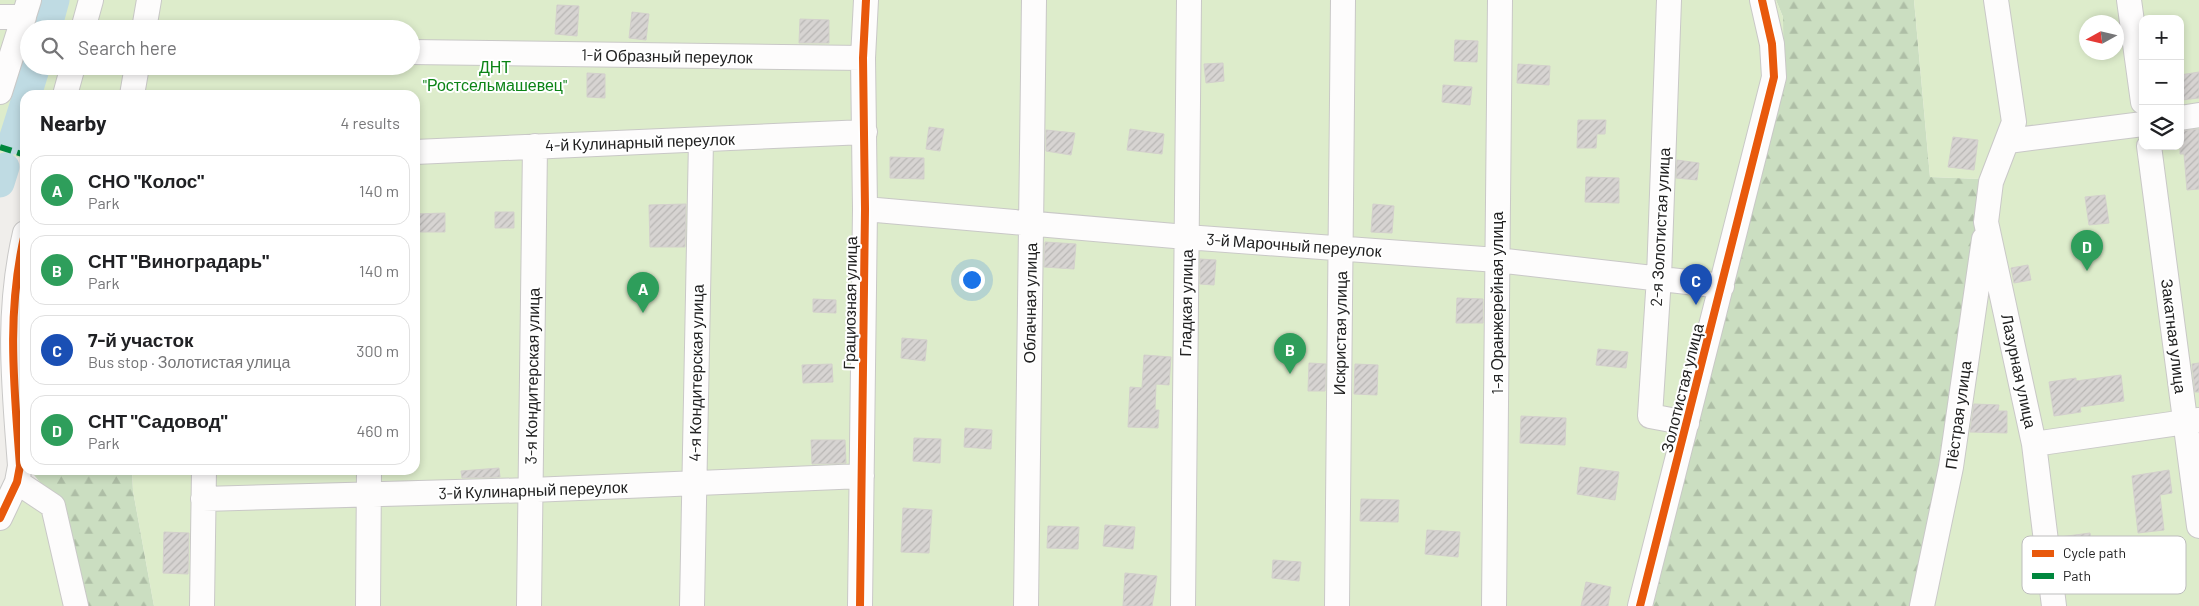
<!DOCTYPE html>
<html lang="en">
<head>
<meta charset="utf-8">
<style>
	:root { --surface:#fff; --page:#f2f2f2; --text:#202124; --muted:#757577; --line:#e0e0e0; --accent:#7c3aed }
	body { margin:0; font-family:Barlow,sans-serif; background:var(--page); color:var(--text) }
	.controls { position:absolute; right:15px; top:15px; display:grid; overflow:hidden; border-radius:10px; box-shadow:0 2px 8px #0003 }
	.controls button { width:45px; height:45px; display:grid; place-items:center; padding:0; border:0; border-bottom:1px solid var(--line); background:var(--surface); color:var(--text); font:25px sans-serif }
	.compass { position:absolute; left:2079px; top:15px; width:45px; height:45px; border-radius:50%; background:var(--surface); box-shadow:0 2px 8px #0003; rotate:262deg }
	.you { position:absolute; left:971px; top:279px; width:18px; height:18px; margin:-12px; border:4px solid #fff; border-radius:50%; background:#1a73e8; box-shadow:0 0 0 8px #1a73e833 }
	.badge { display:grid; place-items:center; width:32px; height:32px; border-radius:50%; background:var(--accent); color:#fff; font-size:16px; font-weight:700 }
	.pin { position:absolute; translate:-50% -41px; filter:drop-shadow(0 1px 2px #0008) }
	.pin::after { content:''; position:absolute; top:26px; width:18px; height:15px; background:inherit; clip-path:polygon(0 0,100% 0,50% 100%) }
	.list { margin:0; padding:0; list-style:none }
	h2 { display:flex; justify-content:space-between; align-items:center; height:65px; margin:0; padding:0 20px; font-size:21px }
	h2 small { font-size:16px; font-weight:400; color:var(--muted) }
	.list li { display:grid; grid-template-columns:32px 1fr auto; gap:15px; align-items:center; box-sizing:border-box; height:70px; margin:0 10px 10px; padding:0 10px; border:1px solid var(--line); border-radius:15px }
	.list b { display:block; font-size:19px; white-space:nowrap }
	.list p { margin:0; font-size:16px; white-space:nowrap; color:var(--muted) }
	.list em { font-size:16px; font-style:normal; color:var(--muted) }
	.icon { flex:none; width:28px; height:28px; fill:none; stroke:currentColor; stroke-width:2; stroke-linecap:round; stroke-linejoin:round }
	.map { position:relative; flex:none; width:2199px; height:606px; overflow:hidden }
	.search { position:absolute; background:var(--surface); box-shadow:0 2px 8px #0003; left:20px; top:20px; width:400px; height:55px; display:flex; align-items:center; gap:12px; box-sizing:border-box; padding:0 18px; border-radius:28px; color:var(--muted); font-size:19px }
	.panel { position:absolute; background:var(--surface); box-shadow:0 2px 8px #0003; left:20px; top:90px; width:400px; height:385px; border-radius:15px }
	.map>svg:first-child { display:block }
	.forest { fill:url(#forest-firs) }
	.garden { fill:#ddeccb; fill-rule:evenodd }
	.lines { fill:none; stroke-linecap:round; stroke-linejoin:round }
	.river { stroke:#bfdbe3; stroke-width:29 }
	.building { fill:url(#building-hatch); stroke:#d3d0cc }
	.minor-casing { stroke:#c9c8c7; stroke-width:26 }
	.minor { stroke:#fdfcfc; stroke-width:24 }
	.quiet { stroke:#00873e; stroke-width:6; stroke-dasharray:12 6; stroke-linecap:butt }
	.cycleway-casing { stroke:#fff; stroke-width:11 }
	.cycleway { stroke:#e8590c; stroke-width:8 }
	.labels { text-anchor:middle; stroke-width:4; stroke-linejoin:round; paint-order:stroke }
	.street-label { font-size:16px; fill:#222; stroke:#fff }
	.park-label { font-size:16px; fill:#0c8416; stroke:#fff }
	.key { fill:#fff; stroke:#bdbdbd; stroke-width:1 }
	.key-label { font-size:14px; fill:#222 }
</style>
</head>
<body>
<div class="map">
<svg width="2199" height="606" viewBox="0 0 2199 606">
	<defs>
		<pattern id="forest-firs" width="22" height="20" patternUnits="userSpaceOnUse" patternTransform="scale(1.25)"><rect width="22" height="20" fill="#cbdec1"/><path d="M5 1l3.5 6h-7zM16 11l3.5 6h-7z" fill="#aebea6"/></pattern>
		<pattern id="building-hatch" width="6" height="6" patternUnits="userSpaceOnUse" patternTransform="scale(1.25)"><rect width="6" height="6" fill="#d7d4d2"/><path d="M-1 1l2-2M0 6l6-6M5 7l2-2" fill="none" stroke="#b8b6b4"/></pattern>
	</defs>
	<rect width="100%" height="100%" fill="#f0eeeb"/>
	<!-- forest -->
	<path class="forest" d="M1776,0H1914L1930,177L1981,179L1979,370L1912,606H1653L1768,142L1783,17Z
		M30,470H132L133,491L154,606H79L56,502Z"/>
	<!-- garden -->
	<path class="garden" d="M0,0H1776L1783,17L1784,62L1768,142L1653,606H154L133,491L132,470H415V95H25V159L0,153ZM29,29H411V66H29Z
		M1914,0H2199V606H1912L1979,370L1969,364L1980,179L1930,177ZM2143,19H2180V146H2143ZM2086,22H2116V52H2086Z
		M34,484L79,606H0V497Z"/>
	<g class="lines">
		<!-- river -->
		<path class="river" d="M47,29L55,0
			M27,95L36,66
			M13,140L25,102
			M0,183L5,167"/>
	</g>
	<!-- building -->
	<path class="building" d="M557,5L579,6L577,36L555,34Z
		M632,12L649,14L646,40L629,38Z
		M800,19L829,20V43H799Z
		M1455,40L1478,41L1477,62L1454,61Z
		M1223,63L1224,81L1206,83L1204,64Z
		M1518,64L1550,66L1549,85L1517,83Z
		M2199,72V98L2182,100L2180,75Z
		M587,73L605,74V98L587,97Z
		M1443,85L1472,87L1470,105L1442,102Z
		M1578,120H1606L1605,134H1597L1596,148H1577Z
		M929,127L944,129L940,151L926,149Z
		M1130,129L1164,134L1162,154L1127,150Z
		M2199,129V189L2187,190L2184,154H2180V131Z
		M1046,130L1075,133L1071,155L1046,151Z
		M1953,137L1978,140L1974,170L1948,167Z
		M890,157L924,158V179L890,178Z
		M1677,160L1699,163L1697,180L1676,178Z
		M1586,177L1619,178V203L1585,202Z
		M2105,195L2109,223L2089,225L2085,197Z
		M686,204L685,247H650L649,205Z
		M1373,204L1394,206L1392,233L1371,232Z
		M495,212H514V228H495Z
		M445,213V232H415V214Z
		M1045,242L1076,244L1074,269L1044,267Z
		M1200,259L1216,260L1214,285L1200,284Z
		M2028,265L2031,280L2014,283L2011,268Z
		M1457,298L1483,299V323H1456Z
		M813,299L836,300V313L813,312Z
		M902,338L927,340L925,361L901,358Z
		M1598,349L1628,352L1626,368L1596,365Z
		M1144,355L1171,357L1169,385L1156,384L1155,410H1159L1158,428L1128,427L1130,387L1142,388Z
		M1309,363L1326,364L1325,391H1308Z
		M2199,363V392H2195L2192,364Z
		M832,364L833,382L803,383L802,365Z
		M1355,364L1378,365L1377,395L1354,394Z
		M2121,375L2124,401L2080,407L2081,412L2054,416L2049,382L2076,378V381Z
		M1974,404L1999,405L1998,411H2007V433L1970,432Z
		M1521,416L1566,418L1565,445L1520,443Z
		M965,428L992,430L991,449L964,447Z
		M914,438L941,439L940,463L913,461Z
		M811,440H845L846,463L812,464Z
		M1580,467L1619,472L1615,500L1577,494Z
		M499,468L500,477L462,478L461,471Z
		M2169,470L2172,493L2160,495L2164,530L2138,533L2132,476Z
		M1361,499L1399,500L1398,522L1360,521Z
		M903,508L932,510L929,553L901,552Z
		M1105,525L1135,527L1133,549L1103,546Z
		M1048,526L1079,527L1078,549L1047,548Z
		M1427,530L1460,532L1458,557L1425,554Z
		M164,532L189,533L188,574L163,573Z
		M2090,533L2094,559L2064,563L2060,537Z
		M1273,560L1301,562L1299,581L1272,578Z
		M1125,573L1157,576L1152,606H1123Z
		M1586,582L1611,587L1608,606H1581Z"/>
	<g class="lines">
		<defs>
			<path id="minor" d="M1669,0L1659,277L1650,416L1687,423
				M1996,0L2014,122L1991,182L1986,222L2034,444L2054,606
				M2129,0L2143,102
				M0,17H24
				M83,29L91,0
				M144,29L149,0
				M411,52L863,58
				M0,92L29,0
				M65,95L73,66
				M132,95L137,66
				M2180,118L2199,115
				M2008,141L2143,124
				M2149,146L2199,526
				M415,152L865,132
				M865,209L1186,237L1497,260L1722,286
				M2034,444L2199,420
				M17,482L53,506L76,606
				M203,499L531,490L862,476
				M0,518L17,482L20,466C14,385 6,314 25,233
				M202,606L204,470
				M368,606L369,470
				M529,606L535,146
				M692,606L701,140
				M860,606L865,209L863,58L866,0
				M1026,606L1034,0
				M1183,606L1189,0
				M1337,606L1343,0
				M1494,606L1500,0
				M1640,606L1774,77L1772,44L1762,0
				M1922,606L1951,467L1984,239"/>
		</defs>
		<!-- minor casing -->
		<use href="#minor" class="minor-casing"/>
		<!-- minor -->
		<use href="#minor" class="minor"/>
		<!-- quiet -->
		<path class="quiet" d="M0,147L25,155"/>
		<defs>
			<path id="cycleway" d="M0,518L17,482L20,466C14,385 6,314 25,233
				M860,606L865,209L863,58L866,0
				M1640,606L1774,77L1772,44L1762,0"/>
		</defs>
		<!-- cycleway casing -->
		<use href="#cycleway" class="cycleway-casing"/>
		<!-- cycleway -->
		<use href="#cycleway" class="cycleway"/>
	</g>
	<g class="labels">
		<!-- street labels -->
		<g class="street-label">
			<text transform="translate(667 56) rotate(1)" y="6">1-й Образный переулок</text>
			<text transform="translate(640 142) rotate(-2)" y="6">4-й Кулинарный переулок</text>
			<text transform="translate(1660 227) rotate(-87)" y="6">2-я Золотистая улица</text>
			<text transform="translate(1294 245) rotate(4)" y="6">3-й Марочный переулок</text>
			<text transform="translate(850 303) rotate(-89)" y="6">Грациозная улица</text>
			<text transform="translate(1030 303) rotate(-89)" y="6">Облачная улица</text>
			<text transform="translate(1186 303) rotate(-89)" y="6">Гладкая улица</text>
			<text transform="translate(1497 303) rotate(-90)" y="6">1-я Оранжерейная улица</text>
			<text transform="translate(1340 333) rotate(-89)" y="6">Искристая улица</text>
			<text transform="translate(2174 336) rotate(83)" y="6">Закатная улица</text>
			<text transform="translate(2019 371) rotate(78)" y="6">Лазурная улица</text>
			<text transform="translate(696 373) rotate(-89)" y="6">4-я Кондитерская улица</text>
			<text transform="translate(532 376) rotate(-89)" y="6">3-я Кондитерская улица</text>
			<text transform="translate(1682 388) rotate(-76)" y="6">Золотистая улица</text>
			<text transform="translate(1958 415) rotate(-82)" y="6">Пёстрая улица</text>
			<text transform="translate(533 490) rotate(-2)" y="6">3-й Кулинарный переулок</text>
		</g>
		<!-- park labels -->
		<g class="park-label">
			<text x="495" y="73">ДНТ<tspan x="495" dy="18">"Ростсельмашевец"</tspan></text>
		</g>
	</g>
	<!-- legend -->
	<rect x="2022" y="536" width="164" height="58" rx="8" class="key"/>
	<rect x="2032" y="550" width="22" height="7" fill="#e8590c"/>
	<rect x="2032" y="573" width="22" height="6" fill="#00873e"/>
	<g class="key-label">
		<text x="2063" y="558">Cycle path</text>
		<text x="2063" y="581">Path</text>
	</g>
</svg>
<div class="controls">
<button>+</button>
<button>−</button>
<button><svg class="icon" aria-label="layers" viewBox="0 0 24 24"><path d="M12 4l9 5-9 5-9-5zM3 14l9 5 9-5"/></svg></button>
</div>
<svg class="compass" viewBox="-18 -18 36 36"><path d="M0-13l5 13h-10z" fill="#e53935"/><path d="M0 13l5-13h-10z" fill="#757577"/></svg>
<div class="you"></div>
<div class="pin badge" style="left:643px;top:313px;background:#2e9e5b">A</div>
<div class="pin badge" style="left:1290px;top:374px;background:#2e9e5b">B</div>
<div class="pin badge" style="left:1696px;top:305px;background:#1a4fb4">C</div>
<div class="pin badge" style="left:2087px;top:271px;background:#2e9e5b">D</div>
<div class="search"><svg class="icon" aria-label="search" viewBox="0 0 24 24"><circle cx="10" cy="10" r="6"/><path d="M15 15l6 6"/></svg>Search here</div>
<section class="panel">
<h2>Nearby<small>4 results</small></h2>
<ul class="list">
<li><span class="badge" style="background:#2e9e5b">A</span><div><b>СНО &quot;Колос&quot;</b><p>Park</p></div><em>140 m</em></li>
<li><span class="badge" style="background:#2e9e5b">B</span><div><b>СНТ &quot;Виноградарь&quot;</b><p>Park</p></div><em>140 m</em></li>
<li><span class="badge" style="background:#1a4fb4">C</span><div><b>7-й участок</b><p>Bus stop · Золотистая улица</p></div><em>300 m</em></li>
<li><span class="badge" style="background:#2e9e5b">D</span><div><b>СНТ &quot;Садовод&quot;</b><p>Park</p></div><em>460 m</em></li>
</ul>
</section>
</div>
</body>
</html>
